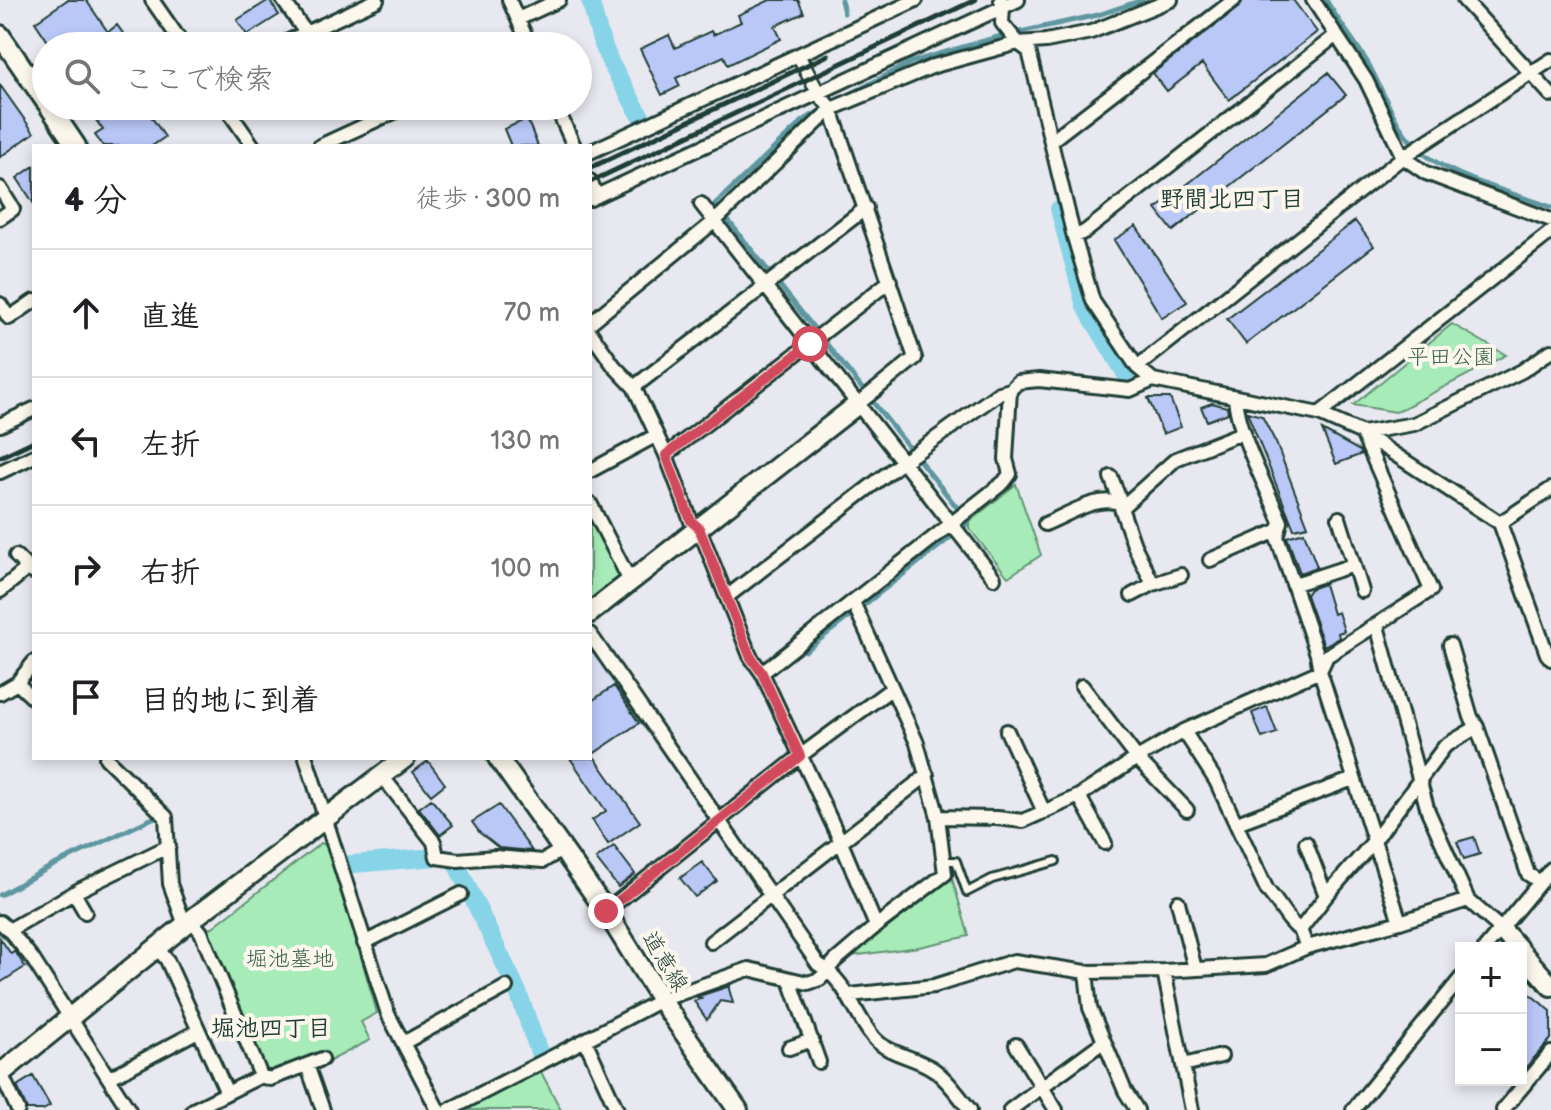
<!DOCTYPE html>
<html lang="ja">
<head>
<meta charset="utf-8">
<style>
	:root { --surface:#fff; --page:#f2f2f2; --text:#202124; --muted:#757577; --line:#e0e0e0 }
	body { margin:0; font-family:"Balsamiq Sans","Klee One",sans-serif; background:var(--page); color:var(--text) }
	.controls { position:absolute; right:24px; bottom:24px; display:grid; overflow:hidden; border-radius:0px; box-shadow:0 4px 12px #0003 }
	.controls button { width:72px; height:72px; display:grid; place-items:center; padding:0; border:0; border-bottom:2px solid var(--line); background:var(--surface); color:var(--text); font:40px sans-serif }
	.stop { position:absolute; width:24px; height:24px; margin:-18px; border:6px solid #d1495b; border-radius:50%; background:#fff }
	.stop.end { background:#d1495b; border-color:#fff; box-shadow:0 2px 8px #0008 }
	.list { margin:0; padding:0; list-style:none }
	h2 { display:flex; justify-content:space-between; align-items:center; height:104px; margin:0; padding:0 32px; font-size:34px }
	h2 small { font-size:26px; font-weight:400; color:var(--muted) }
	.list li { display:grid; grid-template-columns:52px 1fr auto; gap:24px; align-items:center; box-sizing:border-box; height:128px; padding:0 32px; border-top:2px solid var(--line) }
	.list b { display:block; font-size:30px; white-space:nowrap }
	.list em { font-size:26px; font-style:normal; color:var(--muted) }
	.icon { flex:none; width:44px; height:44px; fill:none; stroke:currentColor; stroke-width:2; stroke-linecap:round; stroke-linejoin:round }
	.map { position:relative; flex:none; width:1551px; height:1110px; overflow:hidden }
	.search { position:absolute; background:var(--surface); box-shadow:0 4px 12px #0003; left:32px; top:32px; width:560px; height:88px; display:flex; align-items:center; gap:20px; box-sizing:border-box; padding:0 28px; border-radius:44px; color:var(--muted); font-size:30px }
	.panel { position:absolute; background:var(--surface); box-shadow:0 4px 12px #0003; left:32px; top:144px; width:560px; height:616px; border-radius:0px }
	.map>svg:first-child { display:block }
	.built { fill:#dadff2 }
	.green { fill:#a7ecb8; stroke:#639476; stroke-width:2 }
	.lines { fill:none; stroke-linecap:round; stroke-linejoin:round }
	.stream { stroke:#5d979f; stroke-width:5 }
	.canal { stroke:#87d3e7; stroke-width:18 }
	.building { fill:#bac8f8; stroke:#1f3d34; stroke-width:2 }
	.lane-casing { stroke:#1f3d34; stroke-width:12 }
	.street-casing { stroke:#1f3d34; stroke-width:18 }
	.secondary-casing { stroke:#1f3d34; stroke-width:24 }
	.lane { stroke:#fbf7ec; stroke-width:6 }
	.street { stroke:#fbf7ec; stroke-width:12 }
	.secondary { stroke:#fbf7ec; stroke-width:18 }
	.rail { stroke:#1f3d34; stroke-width:5 }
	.route { stroke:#d1495b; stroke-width:10 }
	.labels { text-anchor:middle; stroke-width:8; stroke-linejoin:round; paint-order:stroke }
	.park-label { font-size:22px; fill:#3a604e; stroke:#fbf7ec }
	.street-label { font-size:22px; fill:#1f3d34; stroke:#fbf7ec }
	.neighbourhood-label { font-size:24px; font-weight:bold; fill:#1f3d34; stroke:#fbf7ec }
</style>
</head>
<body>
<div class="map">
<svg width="1551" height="1110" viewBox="0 0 1551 1110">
	<rect width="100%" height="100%" fill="#e8e9f0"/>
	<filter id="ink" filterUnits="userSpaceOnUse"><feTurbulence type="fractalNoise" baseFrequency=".0125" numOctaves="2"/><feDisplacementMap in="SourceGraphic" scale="16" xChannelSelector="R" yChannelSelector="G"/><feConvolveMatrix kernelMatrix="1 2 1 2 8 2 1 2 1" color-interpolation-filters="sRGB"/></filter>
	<g filter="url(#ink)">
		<!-- built -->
		<path class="built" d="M590,648L642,723L596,754L590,746Z"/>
		<!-- green -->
		<path class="green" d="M1452,324L1506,355L1396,412L1353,405Z
			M1016,484L1041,555L1008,577L969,528V522Z
			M590,514L621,573L619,579L590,601Z
			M321,843L330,847L377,1013L361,1022L370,1040L326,1063L268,1074L205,933Z
			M952,878L969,936L919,947L851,956Z
			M540,1070L561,1110H461Z"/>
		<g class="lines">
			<!-- stream -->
			<path class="stream" d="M841,0L844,13
				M1326,0C1339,23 1357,44 1370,67C1388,101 1397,136 1430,158C1463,181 1513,193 1551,207
				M833,103L912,62L1001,36L1098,15L1142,0
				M805,651L965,526L967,520L715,204L804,120L825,108
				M0,895L52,866L153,818
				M0,932L5,936"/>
			<!-- canal -->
			<path class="canal" d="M590,0L600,37L611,64L643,120
				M1059,209L1085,306L1130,381
				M454,859L518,992L539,1052
				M341,865L437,857"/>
		</g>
		<!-- building -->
		<path class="building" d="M67,0H86L108,32L117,25L132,46H51L35,22Z
			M269,0L279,15L247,35L237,20Z
			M770,0H798L804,13L775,26L781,39L728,65L724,56L676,78L680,86L662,95L640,49L669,35L675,48L711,31L713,35L741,22L738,15Z
			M1243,0H1293L1317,32L1229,100L1202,64L1167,91L1153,73L1239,7Z
			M1328,73L1346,95L1173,231L1156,209Z
			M0,85L34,133L0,157Z
			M86,106H144L165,137L152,146H103L95,135L103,130Z
			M527,119L538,146H511L504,129Z
			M34,166V204L17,178Z
			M1355,221L1374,246L1246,344L1227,319Z
			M1136,226L1187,302L1162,318L1114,240Z
			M1148,398H1170L1181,427L1163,434Z
			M1212,403L1227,407L1228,413L1207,421L1201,407Z
			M1247,412L1262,416L1276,443L1308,526L1294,529Z
			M1322,430L1360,451L1362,454L1336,464Z
			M1304,532L1317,567L1300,573L1287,537Z
			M1324,584L1333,614L1338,612L1344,631L1338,633L1339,638L1324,646L1306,595L1310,589Z
			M614,686L639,723L590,756V702Z
			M1267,707L1277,733L1262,738L1252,713Z
			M570,758H595L640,822L608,844L592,820L606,811Z
			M428,761L445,784L431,795L413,772Z
			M431,799L453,825L440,835L419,808Z
			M499,805L532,851L499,848L480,833L472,822Z
			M1474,837L1480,854L1464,859L1457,842Z
			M614,846L635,874L618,887L596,859Z
			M702,862L717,881L695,897L680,878Z
			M0,938L11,954L15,951L25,967L0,983Z
			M730,986L729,989L733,1003L720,1001L707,1020L694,1001L703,998L696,997Z
			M1521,987L1551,1011V1039L1521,1073Z
			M33,1076L50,1106L43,1110H27L17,1086Z"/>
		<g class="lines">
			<defs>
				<path id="lane" d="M943,861H956L967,892L992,879L1056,861"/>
				<path id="street" d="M152,0L184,46
					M283,0L306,33
					M509,0L530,46
					M1001,0L1003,7L1002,23L1018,43L1029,51L1074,237L1093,301L1137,367L1153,380L1319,414L1362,433L1500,523L1547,654L1551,659
					M1313,0L1366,80L1403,157L1426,173L1551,220
					M1464,0L1551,95
					M518,19L559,0
					M278,46L377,0
					M798,55L819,94L831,109L915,358L858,404
					M225,106L253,146
					M556,106L574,146
					M1052,140L1234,0
					M320,146L407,106
					M590,152L916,0
					M590,181L597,196
					M0,188L13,209L0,218
					M590,199L1018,0
					M701,204L994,578
					M1074,237L1086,231L1335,36
					M0,304L9,318L34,301
					M590,323L715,221L831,109L934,66L1018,43L1046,41L1091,32L1171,0
					M590,332L614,366L634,387L666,455L691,521L699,528L750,656L762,673L840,840L876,926
					M1137,367L1403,157L1551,60
					M634,387L866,208
					M1235,397C1237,432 1267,488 1281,522L1277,537L1317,654L1320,671L1400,922
					M1319,414L1551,232
					M0,425L34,409
					M1362,433L1414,424L1522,371L1551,351
					M666,455L890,281
					M590,471L655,436
					M0,472L34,456
					M1111,477L1121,503
					M590,503L630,581
					M1339,518L1362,591
					M1500,523L1551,489
					M1045,524C1068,515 1100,492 1124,505
					M16,556L32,572
					M1210,560L1279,530
					M1153,584L1181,575
					M1295,584L1353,565
					M0,591L28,568
					M1132,595L1153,584L1134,545L1121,508L1176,459L1244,432
					M728,596L893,469L999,393L1010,390
					M1377,626L1428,811L1468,900
					M590,634L818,964C847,981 853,1012 873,1037C888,1055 914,1056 933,1069C947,1079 959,1096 970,1110
					M1450,645L1471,717L1477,727L1528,874L1540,882
					M762,673L1004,482L1010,474L1006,459L1010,390L1018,382L1039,380L1130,390L1153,380
					M17,683L34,699
					M1082,686L1137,758L1187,810
					M0,693L17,683L34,662
					M1007,731L1044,812
					M1184,731L1216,781L1267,890C1278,901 1289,924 1300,930
					M106,758L166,817L170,884L185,925
					M306,758L388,1014L438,1110
					M382,776L434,842L437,857L458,860L495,857L543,861L563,849
					M1079,796L1105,843
					M938,817L997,818L1023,821L1079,796L1137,758L1184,731L1320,671L1327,656L1431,590L1362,433
					M1237,823L1353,779
					M1306,843L1326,896
					M74,893L85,912
					M1178,902L1195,969
					M606,911L800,756L891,689
					M191,920L201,932L261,1076
					M0,922L9,930L79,890L169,846
					M9,930L32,958L129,1110
					M711,942L927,775
					M364,943L461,894
					M1307,947L1300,930L1326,896L1374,841L1445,746L1477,727
					M157,948L167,960L227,1093
					M1485,948L1551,869
					M1164,971L1192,1110
					M1086,972L1090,1008L1125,1091L1137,1110
					M790,980L819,1062
					M850,995L934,986L1014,961L1086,972L1164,971L1266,965L1307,947L1400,922L1468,900L1501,929
					M405,1042L506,987
					M1016,1045L1056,1110
					M789,1048L812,1040
					M307,1065L323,1110
					M1183,1065L1221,1056
					M0,1071L18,1110
					M109,1078L198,1031
					M193,1110L261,1076L270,1079L322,1059
					M449,1110L585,1040
					M617,1110L585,1040L661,1000L749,969L808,983L820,979L835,961L876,926L945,874L938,817L917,743L853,602
					M1010,1110L1103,1042
					M1353,1110L1461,978
					M1503,1110L1551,1053"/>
				<path id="secondary" d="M0,35L46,102
					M49,106L76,146
					M590,613L858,404
					M498,758L606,911L661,1000L738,1110
					M1501,929L1518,948
					M1521,952L1551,986
					M0,1074L191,920L405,758"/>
			</defs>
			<!-- lane casing -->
			<use href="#lane" class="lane-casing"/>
			<!-- street casing -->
			<use href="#street" class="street-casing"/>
			<!-- secondary casing -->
			<use href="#secondary" class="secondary-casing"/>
			<!-- lane -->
			<use href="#lane" class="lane"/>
			<!-- street -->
			<use href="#street" class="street"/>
			<!-- secondary -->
			<use href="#secondary" class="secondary"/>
			<!-- rail -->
			<path class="rail" d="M590,168L828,55
				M590,182L975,0
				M0,457L34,441"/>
		</g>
	</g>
	<g class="lines" filter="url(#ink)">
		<!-- route -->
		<path class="route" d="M606,911L800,756L762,673L750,656L699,528L691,521L666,455L810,344"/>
	</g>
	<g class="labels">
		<!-- park labels -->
		<g class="park-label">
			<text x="1451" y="364">平田公園</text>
			<text x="290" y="966">堀池墓地</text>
		</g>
		<!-- street labels -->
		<g class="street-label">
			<text transform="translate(666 961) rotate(58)" y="8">道意線</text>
		</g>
		<!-- neighbourhood labels -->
		<g class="neighbourhood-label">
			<text x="1232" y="207">野間北四丁目</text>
			<text x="271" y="1036">堀池四丁目</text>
		</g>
	</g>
</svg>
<div class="controls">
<button>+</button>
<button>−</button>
</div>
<div class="stop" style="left:810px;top:344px"></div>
<div class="stop end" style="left:606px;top:911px"></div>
<div class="search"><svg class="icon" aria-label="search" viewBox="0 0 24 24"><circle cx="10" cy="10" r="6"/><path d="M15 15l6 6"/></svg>ここで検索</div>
<section class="panel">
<h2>4 分<small>徒歩 · 300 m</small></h2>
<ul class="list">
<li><svg class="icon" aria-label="ahead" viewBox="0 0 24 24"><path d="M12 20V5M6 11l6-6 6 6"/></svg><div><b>直進</b></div><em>70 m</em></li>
<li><svg class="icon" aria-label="left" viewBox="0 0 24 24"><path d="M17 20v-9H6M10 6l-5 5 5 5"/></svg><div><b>左折</b></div><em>130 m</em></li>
<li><svg class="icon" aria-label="right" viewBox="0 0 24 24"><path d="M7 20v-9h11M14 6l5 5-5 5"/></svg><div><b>右折</b></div><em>100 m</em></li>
<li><svg class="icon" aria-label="arrive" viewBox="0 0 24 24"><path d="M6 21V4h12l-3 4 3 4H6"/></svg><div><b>目的地に到着</b></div></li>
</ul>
</section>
</div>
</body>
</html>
